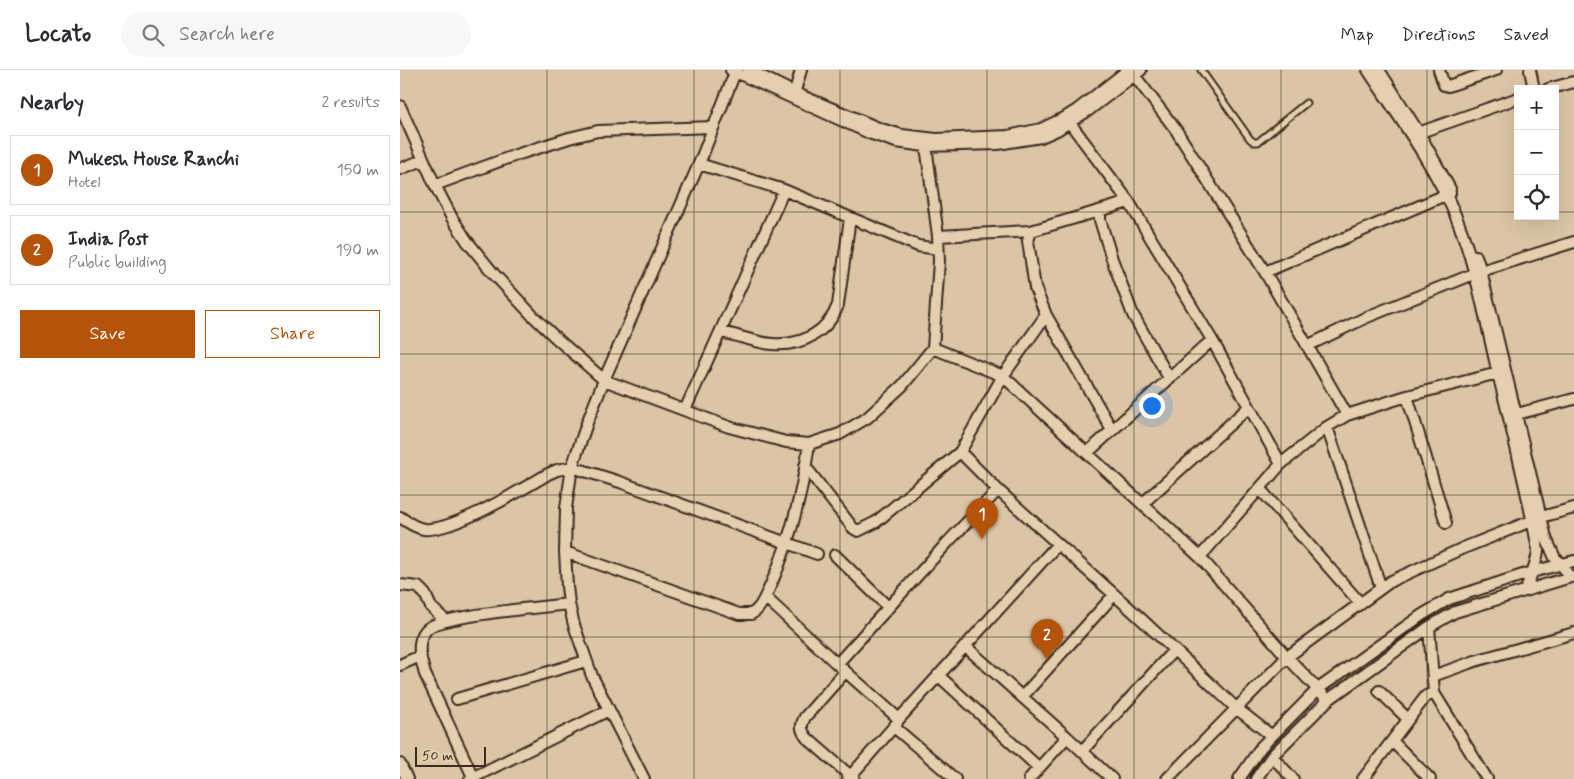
<!DOCTYPE html>
<html lang="en">
<head>
<meta charset="utf-8">
<style>
	:root { --surface:#fff; --page:#f7f7f7; --text:#2b2b33; --muted:#7c7c81; --line:#e1e1e2; --accent:#b45309 }
	body { margin:0; font-family:Mynerve,sans-serif; background:var(--page); color:var(--text) }
	.controls { position:absolute; right:15px; top:15px; display:grid; overflow:hidden; border-radius:0px; box-shadow:0 5px 20px #0002 }
	.controls button { width:45px; height:45px; display:grid; place-items:center; padding:0; border:0; border-bottom:1px solid var(--line); background:var(--surface); color:var(--text); font:25px sans-serif }
	.scale { position:absolute; left:15px; bottom:12px; width:71px; box-sizing:border-box; padding-left:5px; border:2px solid #3b2a1e; border-top:0; font-size:14px; line-height:18px; white-space:nowrap; color:#3b2a1e; -webkit-text-stroke:4px #e5cfae; paint-order:stroke }
	.you { position:absolute; left:751px; top:335px; width:18px; height:18px; margin:-12px; border:4px solid #fff; border-radius:50%; background:#1a73e8; box-shadow:0 0 0 8px #1a73e833 }
	.badge { display:grid; place-items:center; width:32px; height:32px; border-radius:50%; background:var(--accent); color:#fff; font-size:16px; font-weight:700 }
	.pin { position:absolute; translate:-50% -41px; filter:drop-shadow(0 1px 2px #0008) }
	.pin::after { content:''; position:absolute; top:26px; width:18px; height:15px; background:inherit; clip-path:polygon(0 0,100% 0,50% 100%) }
	.list { margin:0; padding:0; list-style:none }
	h2 { display:flex; justify-content:space-between; align-items:center; height:65px; margin:0; padding:0 20px; font-size:21px }
	h2 small { font-size:16px; font-weight:400; color:var(--muted) }
	.list li { display:grid; grid-template-columns:32px 1fr auto; gap:15px; align-items:center; box-sizing:border-box; height:70px; margin:0 10px 10px; padding:0 10px; border:1px solid var(--line); border-radius:0px }
	.list b { display:block; font-size:19px; white-space:nowrap }
	.list p { margin:0; font-size:16px; white-space:nowrap; color:var(--muted) }
	.list em { font-size:16px; font-style:normal; color:var(--muted) }
	.actions { display:flex; gap:10px; padding:15px 20px }
	.actions a { flex:1; padding:11px 0; border:1px solid var(--accent); border-radius:0px; text-align:center; font-size:18px; color:var(--accent) }
	.actions .main { background:var(--accent); color:#fff }
	.icon { flex:none; width:28px; height:28px; fill:none; stroke:currentColor; stroke-width:2; stroke-linecap:round; stroke-linejoin:round }
	.map { position:relative; flex:none; width:1174px; height:709px; overflow:hidden }
	header { display:flex; align-items:center; gap:30px; box-sizing:border-box; height:70px; padding:0 25px; background:var(--surface); border-bottom:1px solid var(--line) }
	header strong { font-size:24px }
	nav { display:flex; gap:28px; margin-inline-start:auto; font-size:18px }
	.search { width:350px; height:45px; background:var(--page); display:flex; align-items:center; gap:12px; box-sizing:border-box; padding:0 18px; border-radius:28px; color:var(--muted); font-size:19px }
	main { display:flex }
	aside { flex:1; background:var(--surface) }
	.map>svg:first-child { display:block }
	.lines { fill:none; stroke-linecap:round; stroke-linejoin:round }
	.service-casing { stroke:#3b2a1e; stroke-width:9 }
	.minor-casing { stroke:#3b2a1e; stroke-width:14 }
	.service { stroke:#e5cfae; stroke-width:5 }
	.minor { stroke:#e5cfae; stroke-width:10 }
	.grid { fill:none; stroke:#3b2a1e; stroke-width:1; stroke-opacity:0.55 }
</style>
</head>
<body>
<header>
<strong>Locato</strong>
<div class="search"><svg class="icon" aria-label="search" viewBox="0 0 24 24"><circle cx="10" cy="10" r="6"/><path d="M15 15l6 6"/></svg>Search here</div>
<nav><a>Map</a><a>Directions</a><a>Saved</a></nav>
</header>
<main>
<aside>
<h2>Nearby<small>2 results</small></h2>
<ul class="list">
<li><span class="badge">1</span><div><b>Mukesh House Ranchi</b><p>Hotel</p></div><em>150 m</em></li>
<li><span class="badge">2</span><div><b>India Post</b><p>Public building</p></div><em>190 m</em></li>
</ul>
<div class="actions"><a class="main">Save</a><a>Share</a></div>
</aside>
<div class="map">
<svg width="1174" height="709" viewBox="0 0 1174 709">
	<rect width="100%" height="100%" fill="#dbc5a5"/>
	<filter id="ink" filterUnits="userSpaceOnUse"><feTurbulence type="fractalNoise" baseFrequency=".02" numOctaves="2"/><feDisplacementMap in="SourceGraphic" scale="10" xChannelSelector="R" yChannelSelector="G"/><feConvolveMatrix kernelMatrix="1 2 1 2 8 2 1 2 1" color-interpolation-filters="sRGB"/></filter>
	<g filter="url(#ink)">
		<g class="lines">
			<defs>
				<path id="service" d="M801,0L850,69L854,72H858L906,33"/>
				<path id="minor" d="M331,0L469,63L496,72L525,76L598,74L641,67L657,60L689,40L741,0
					M349,0L395,23L481,59L502,65L536,69L608,66L641,59L666,47L677,40L728,0
					M968,0C998,46 1032,92 1054,142C1075,191 1084,244 1096,295C1111,357 1127,418 1138,480C1137,494 1130,506 1126,520
					M979,0L1019,63L1050,119
					M1039,0L1044,15L1048,16L1096,0
					M1130,0L1134,19
					M731,1L776,60L865,202L947,345
					M1148,19L1174,12
					M393,28L401,0
					M0,36L35,115L52,148L67,171L93,203L132,245L155,267L204,310L329,357L386,372L409,374L440,364L467,348L502,316L533,278L539,191L538,166L525,68
					M667,49L729,132L812,270L881,394
					M1015,64L1118,28
					M299,94L384,120L518,176L538,179
					M0,99L23,90
					M35,115L116,85L169,68L198,61L313,57
					M700,141V150L712,189L733,245L769,308
					M538,166L631,161
					M1076,186L1081,201L1146,468L1155,488L1161,493L1169,507
					M865,202L1050,123
					M646,245L603,306L560,382L598,420L737,545L836,638L872,666
					M321,262C337,265 357,273 373,274C402,276 428,262 438,235L450,148
					M907,276L967,247L1081,201L1174,172
					M533,278L603,306L800,487L887,587L928,630
					M1007,326L1046,453
					M285,340L384,120
					M1117,344L1174,329
					M927,357L981,518
					M712,360L646,245L635,218L628,171L631,161L729,132
					M687,383L812,270
					M405,396L453,458L458,461L476,452L560,382
					M860,419L961,534
					M742,434L849,337
					M0,447C7,452 16,458 24,459C52,462 123,419 148,404L157,400L172,397L220,412L417,484
					M165,482L339,544H351C361,539 364,528 369,519C390,473 402,424 409,374
					M435,485L488,537
					M800,487L881,394L927,357L947,345L1007,326L1102,302
					M0,515L18,517L25,524L31,537L46,551
					M365,527L437,594L499,649L658,474
					M1029,557L1034,623L1087,709
					M565,576L667,667L712,709
					M437,594L548,472L598,420
					M0,595L20,586
					M445,602L405,647C400,656 401,660 407,668L454,709
					M538,605L639,698
					M1033,606L1075,591L1174,563
					M979,621L1008,649
					M622,627L714,525
					M57,629L186,591
					M494,657L555,709
					M992,671L1030,709
					M682,681L774,580
					M872,686L893,709
					M0,694L7,709
					M70,709L209,640
					M74,709L25,604C21,590 15,573 26,560C38,545 145,537 169,534
					M244,709L192,606L174,555L169,534L167,516L165,482L166,438L172,397L187,353L204,310L299,94L336,0
					M448,709L497,653
					M629,709L667,667
					M767,709L887,587L991,511L1061,479L1141,447L1174,438
					M839,709L861,677L918,619L1022,545L1049,529L1132,502L1174,491
					M856,709L872,686L928,630L1029,557L1055,542L1174,506
					M963,709L1026,626L1034,623"/>
			</defs>
			<!-- service casing -->
			<use href="#service" class="service-casing"/>
			<!-- minor casing -->
			<use href="#minor" class="minor-casing"/>
			<!-- service -->
			<use href="#service" class="service"/>
			<!-- minor -->
			<use href="#minor" class="minor"/>
		</g>
	</g>
	<!-- grid -->
	<path class="grid" d="M147,0V709M294,0V709M440,0V709M587,0V709M734,0V709M881,0V709M1027,0V709M0,142H1118M1155,142H1174M0,284H1174M0,425H1174M0,567H1174"/>
</svg>
<div class="controls">
<button>+</button>
<button>−</button>
<button><svg class="icon" aria-label="locate" viewBox="0 0 24 24"><circle cx="12" cy="12" r="6"/><path d="M12 2v4M12 18v4M2 12h4M18 12h4"/></svg></button>
</div>
<div class="scale">50 m</div>
<div class="you"></div>
<div class="pin badge" style="left:582px;top:469px">1</div>
<div class="pin badge" style="left:647px;top:590px">2</div>
</div>
</main>
</body>
</html>
